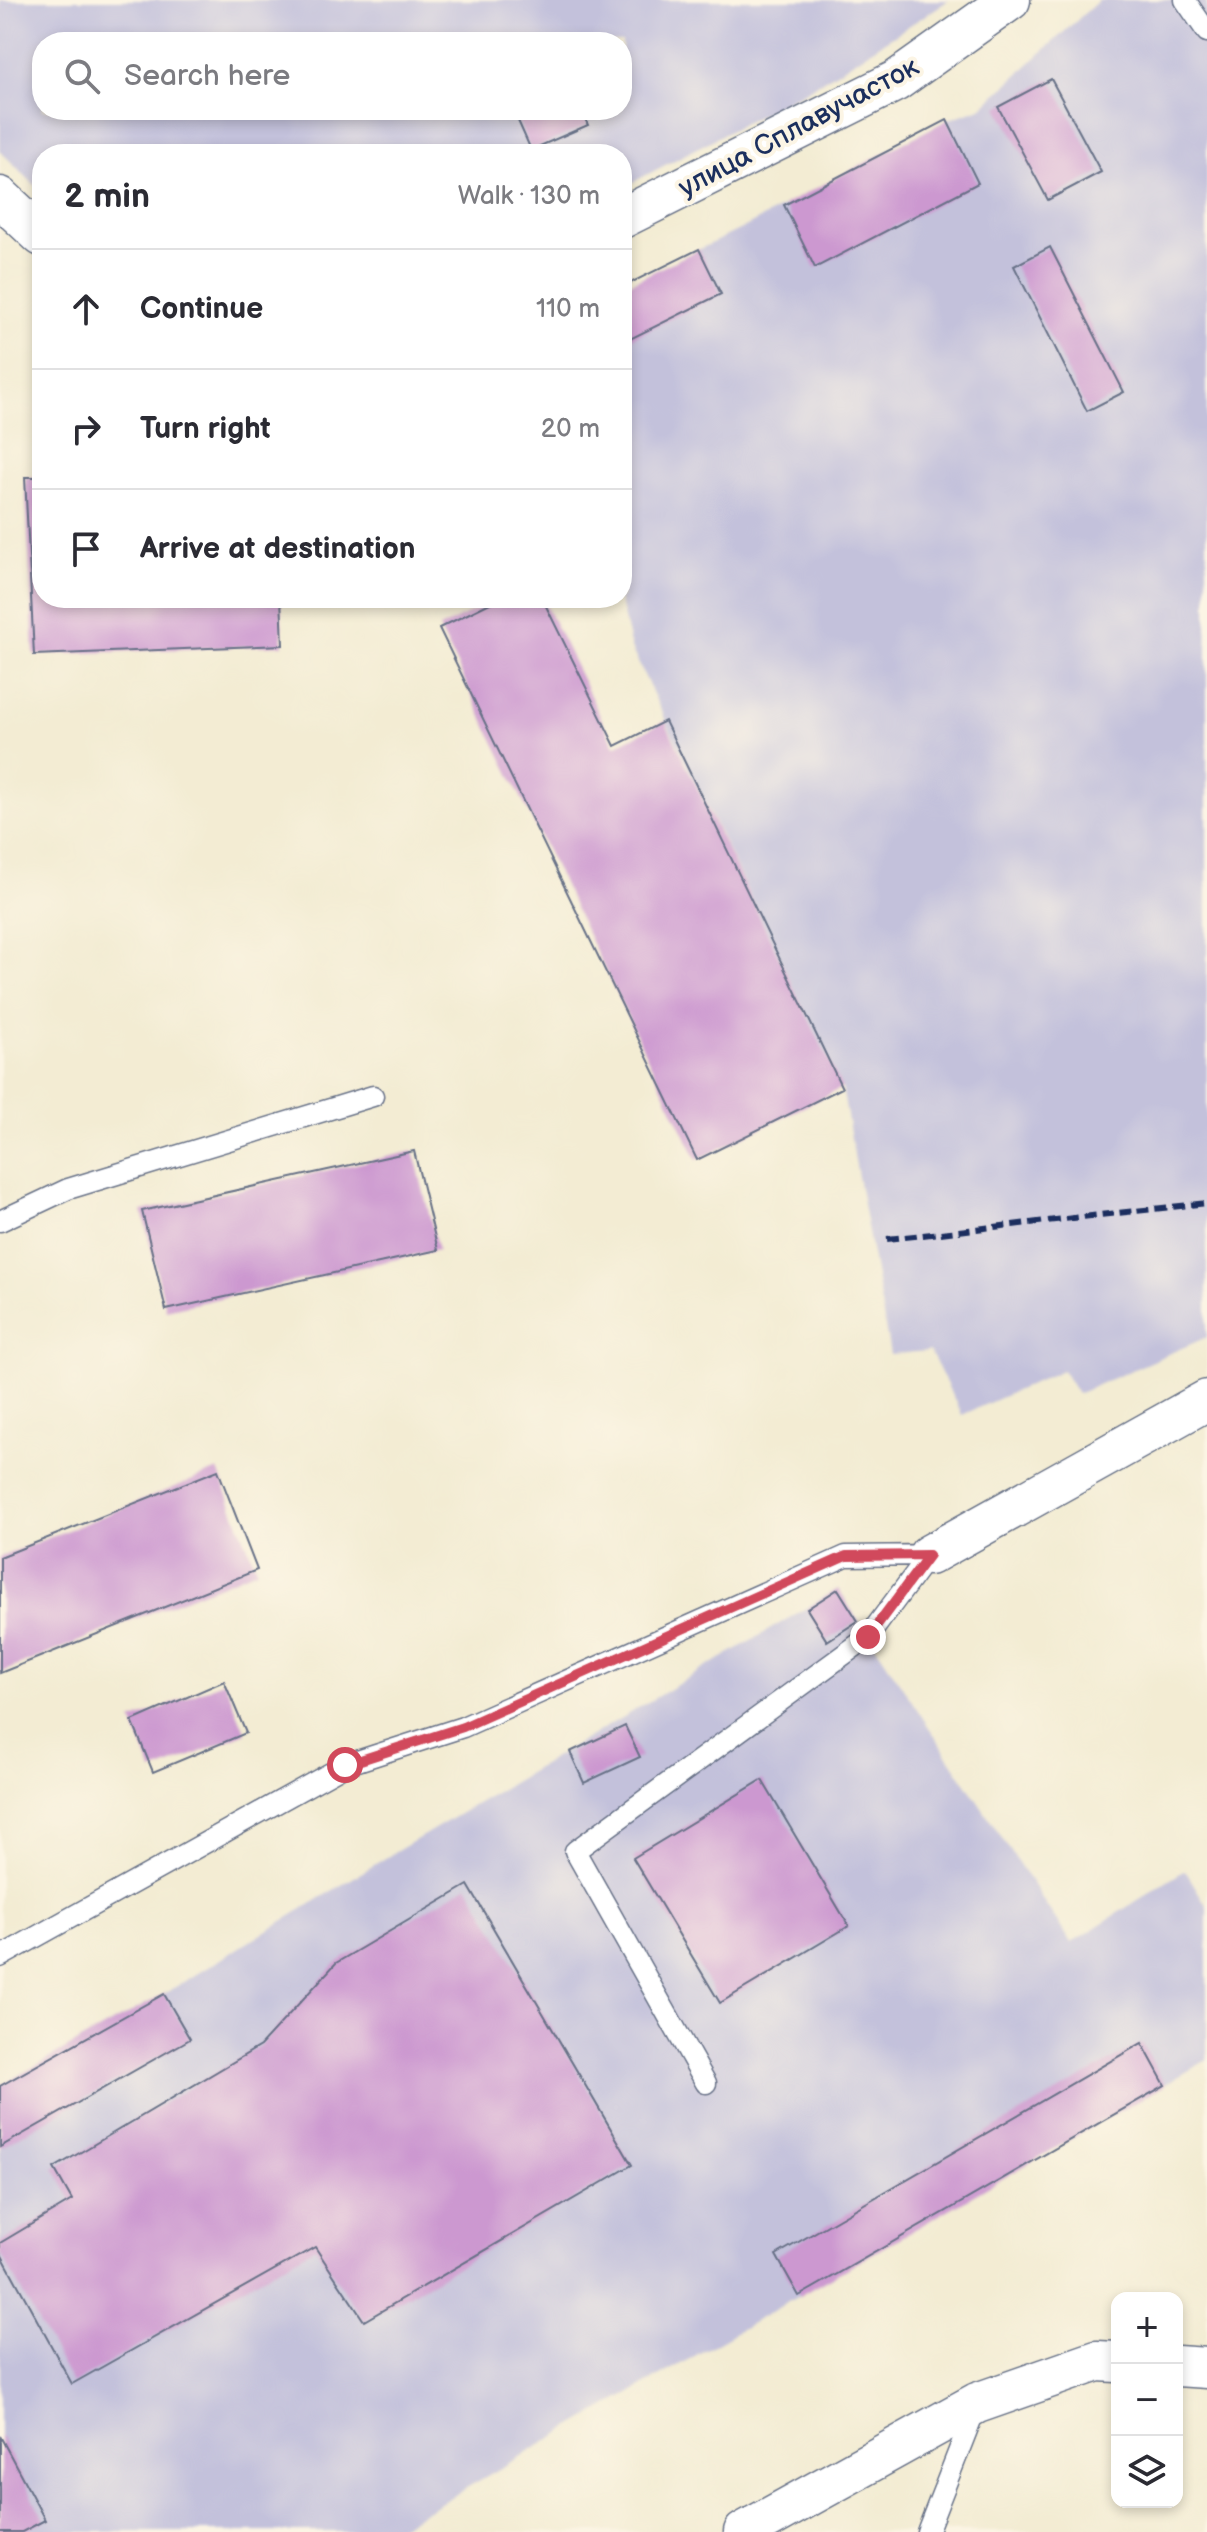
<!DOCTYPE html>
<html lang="en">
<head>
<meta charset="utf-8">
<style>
	:root { --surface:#fff; --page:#f2f2f3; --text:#2b2b33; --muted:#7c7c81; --line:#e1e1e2 }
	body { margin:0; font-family:"Balsamiq Sans",sans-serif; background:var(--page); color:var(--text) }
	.controls { position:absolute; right:24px; bottom:24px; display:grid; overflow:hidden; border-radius:16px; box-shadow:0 4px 12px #0003 }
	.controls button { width:72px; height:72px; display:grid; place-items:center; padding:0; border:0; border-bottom:2px solid var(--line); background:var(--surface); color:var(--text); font:40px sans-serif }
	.stop { position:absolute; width:24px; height:24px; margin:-18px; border:6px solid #d1495b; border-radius:50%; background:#fff }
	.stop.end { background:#d1495b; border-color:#fff; box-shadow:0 2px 8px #0008 }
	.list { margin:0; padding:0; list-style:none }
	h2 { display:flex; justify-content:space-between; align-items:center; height:104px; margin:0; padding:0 32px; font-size:34px }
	h2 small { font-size:26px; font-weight:400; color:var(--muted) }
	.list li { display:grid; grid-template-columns:52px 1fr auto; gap:24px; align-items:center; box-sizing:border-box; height:120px; padding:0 32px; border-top:2px solid var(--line) }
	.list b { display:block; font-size:30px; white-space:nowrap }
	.list em { font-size:26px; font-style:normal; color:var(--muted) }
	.icon { flex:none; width:44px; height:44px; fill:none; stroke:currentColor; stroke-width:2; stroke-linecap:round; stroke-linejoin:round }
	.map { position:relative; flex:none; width:1207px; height:2532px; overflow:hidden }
	.search { position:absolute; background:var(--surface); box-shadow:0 4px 12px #0003; left:32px; top:32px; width:600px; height:88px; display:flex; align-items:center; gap:20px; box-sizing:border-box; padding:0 28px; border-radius:32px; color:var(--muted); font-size:30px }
	.panel { position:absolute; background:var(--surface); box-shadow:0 4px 12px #0003; left:32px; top:144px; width:600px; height:464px; border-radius:32px }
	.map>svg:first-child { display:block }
	.industrial { fill:#c3c1db; fill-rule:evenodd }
	.building { fill:#cc98d0 }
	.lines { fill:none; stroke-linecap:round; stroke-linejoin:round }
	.lane-casing { stroke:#677187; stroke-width:23 }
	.street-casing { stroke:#677187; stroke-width:43 }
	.lane { stroke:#fff; stroke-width:20 }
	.street { stroke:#fff; stroke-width:40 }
	.rail { stroke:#1b2f5e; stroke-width:6; stroke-dasharray:12 6; stroke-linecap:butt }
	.route { stroke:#d1495b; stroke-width:10 }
	.labels { text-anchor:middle; stroke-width:8; stroke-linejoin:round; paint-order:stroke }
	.street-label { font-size:28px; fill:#1b2f5e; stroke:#fcf5e5 }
</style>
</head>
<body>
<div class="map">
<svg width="1207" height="2532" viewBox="0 0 1207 2532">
	<rect width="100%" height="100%" fill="#fcf5e5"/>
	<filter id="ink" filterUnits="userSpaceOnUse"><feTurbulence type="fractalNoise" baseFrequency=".0125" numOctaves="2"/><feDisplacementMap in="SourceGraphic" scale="16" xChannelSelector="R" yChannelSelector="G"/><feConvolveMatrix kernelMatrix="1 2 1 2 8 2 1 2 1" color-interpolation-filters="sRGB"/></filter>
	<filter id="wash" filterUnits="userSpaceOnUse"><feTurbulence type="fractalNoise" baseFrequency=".006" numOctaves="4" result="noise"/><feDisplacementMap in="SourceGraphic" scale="32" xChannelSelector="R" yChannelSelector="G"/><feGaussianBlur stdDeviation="1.8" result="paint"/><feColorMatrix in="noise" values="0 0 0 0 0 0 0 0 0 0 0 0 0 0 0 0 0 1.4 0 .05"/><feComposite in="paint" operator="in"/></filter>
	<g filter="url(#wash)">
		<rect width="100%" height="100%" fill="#f3ecd3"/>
		<!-- industrial -->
		<path class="industrial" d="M0,0H949L821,82L622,188V154H42V192L0,151ZM42,42H622V110H42Z
			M1099,0H1207V1337L1077,1394L1062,1370L962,1415L930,1351L890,1354L842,1088L631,648L619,598H622V287L743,228L947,120L981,108Z
			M838,1589L1071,1943L1185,1870L1207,1906V2060L390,2532H0V2086L164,1994L387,1857Z"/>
		<g id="blocks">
			<!-- building -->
			<path class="building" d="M1051,79L1101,172L1048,200L998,107Z
				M523,110H581L588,125L531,150L515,114Z
				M947,120L978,183L815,268L784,205Z
				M1050,247L1124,392L1087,411L1014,266Z
				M699,249L721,294L622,343V287Z
				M25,477H42V598H281L283,645L34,655Z
				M500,598H542L615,746L665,721L842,1088L697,1160L439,628Z
				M414,1151L438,1250L166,1310L142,1211Z
				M218,1470L257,1570L0,1673V1557Z
				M838,1589L858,1621L827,1641L807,1609Z
				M224,1681L246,1733L153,1772L132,1721Z
				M625,1726L640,1757L584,1783L570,1752Z
				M762,1780L849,1926L720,2003L633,1858Z
				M468,1885L632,2165L364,2321L315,2247L72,2384L0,2252V2243L72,2200L54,2168L260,2046L336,1963Z
				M164,1994L190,2039L0,2147V2086Z
				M1142,2043L1165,2085L799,2296L776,2255Z
				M0,2436L45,2520L22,2532H0Z"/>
		</g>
	</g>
	<g filter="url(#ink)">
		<use href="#blocks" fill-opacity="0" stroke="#677187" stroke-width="2"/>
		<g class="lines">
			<defs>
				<path id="lane" d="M1185,0L1207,32
					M0,1221L68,1189L373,1096
					M0,1957L345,1765L463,1727L846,1556L929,1555
					M706,2083L575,1851L868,1637L929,1555
					M927,2532L976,2407"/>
				<path id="street" d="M0,197L42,236
					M622,218L896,81L1010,0
					M929,1555L1207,1400
					M1177,2366L1207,2368
					M744,2532L977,2403L1097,2361L1117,2362"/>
			</defs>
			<!-- lane casing -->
			<use href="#lane" class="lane-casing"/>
			<!-- street casing -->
			<use href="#street" class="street-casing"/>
			<!-- lane -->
			<use href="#lane" class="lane"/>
			<!-- street -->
			<use href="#street" class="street"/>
			<!-- rail -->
			<path class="rail" d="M887,1239L1207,1203"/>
		</g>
	</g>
	<g class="lines" filter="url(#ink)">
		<!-- route -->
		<path class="route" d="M345,1765L463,1727L846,1556L929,1555L868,1637"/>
	</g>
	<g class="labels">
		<!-- street labels -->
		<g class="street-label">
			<text transform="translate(798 126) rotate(-28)" y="10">улица Сплавучасток</text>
		</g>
	</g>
</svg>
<div class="controls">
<button>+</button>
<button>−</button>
<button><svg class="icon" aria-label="layers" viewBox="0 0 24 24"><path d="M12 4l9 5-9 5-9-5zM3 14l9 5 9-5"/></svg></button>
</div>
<div class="stop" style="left:345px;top:1765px"></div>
<div class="stop end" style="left:868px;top:1637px"></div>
<div class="search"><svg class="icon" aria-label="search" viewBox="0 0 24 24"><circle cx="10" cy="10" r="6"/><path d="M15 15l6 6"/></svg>Search here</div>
<section class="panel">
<h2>2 min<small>Walk · 130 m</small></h2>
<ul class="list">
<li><svg class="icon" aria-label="ahead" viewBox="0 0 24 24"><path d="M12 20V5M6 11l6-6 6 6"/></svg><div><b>Continue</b></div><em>110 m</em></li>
<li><svg class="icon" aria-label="right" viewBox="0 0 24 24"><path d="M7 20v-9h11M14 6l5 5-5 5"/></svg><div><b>Turn right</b></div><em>20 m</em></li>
<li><svg class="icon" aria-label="arrive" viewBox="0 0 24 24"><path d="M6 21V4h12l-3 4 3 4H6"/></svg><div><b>Arrive at destination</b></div></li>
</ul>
</section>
</div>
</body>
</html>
